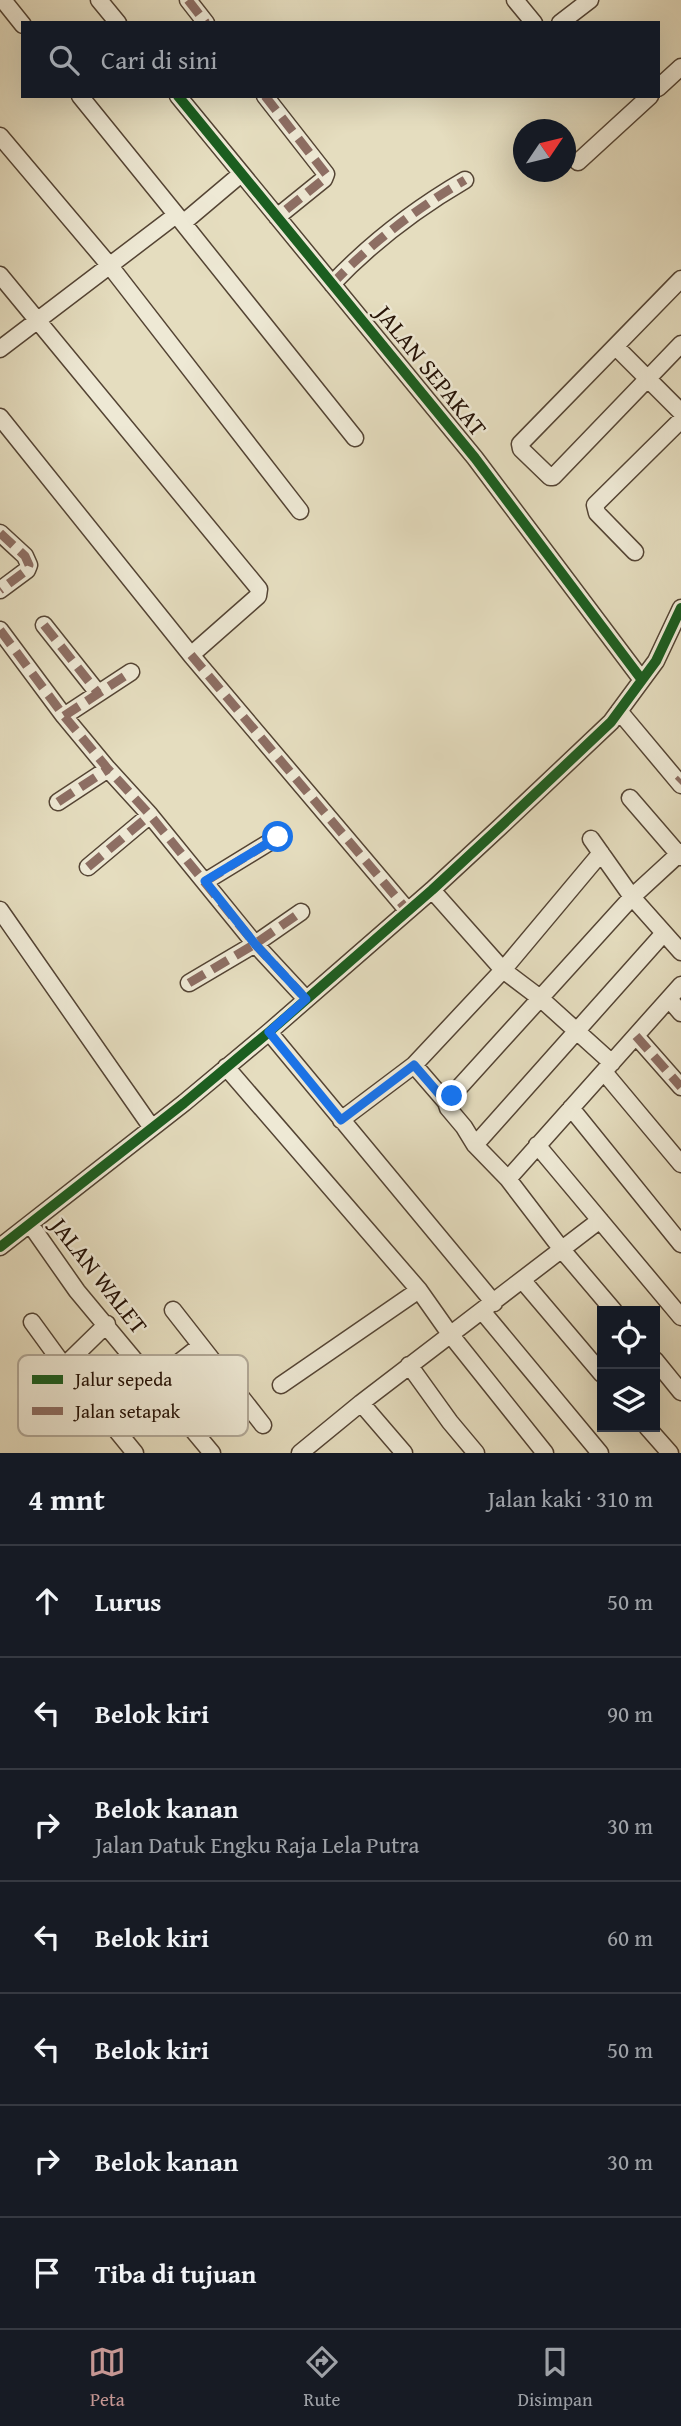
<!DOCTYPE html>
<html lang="id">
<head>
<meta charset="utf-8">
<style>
	:root { --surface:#171b24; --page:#20242c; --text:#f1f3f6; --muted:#9ea1a6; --line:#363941; --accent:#c59692 }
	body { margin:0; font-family:"Gentium Book Plus",serif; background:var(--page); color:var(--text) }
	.controls { position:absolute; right:21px; bottom:21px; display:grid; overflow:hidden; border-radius:0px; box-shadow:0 7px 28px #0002 }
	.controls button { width:63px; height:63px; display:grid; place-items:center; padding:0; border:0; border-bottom:2px solid var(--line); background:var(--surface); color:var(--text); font:35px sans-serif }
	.compass { position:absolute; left:513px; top:119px; width:63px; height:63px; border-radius:50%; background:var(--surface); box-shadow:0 7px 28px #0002; rotate:55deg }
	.stop { position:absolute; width:21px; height:21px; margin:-16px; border:5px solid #1a73e8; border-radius:50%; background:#fff }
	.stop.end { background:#1a73e8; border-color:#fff; box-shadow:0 2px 7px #0008 }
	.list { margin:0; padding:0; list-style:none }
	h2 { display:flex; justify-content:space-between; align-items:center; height:91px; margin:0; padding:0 28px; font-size:30px }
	h2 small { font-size:23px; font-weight:400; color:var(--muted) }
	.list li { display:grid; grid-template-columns:46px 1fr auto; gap:21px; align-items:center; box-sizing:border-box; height:112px; padding:0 28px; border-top:2px solid var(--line) }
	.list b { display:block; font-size:26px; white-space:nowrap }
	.list p { margin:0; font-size:23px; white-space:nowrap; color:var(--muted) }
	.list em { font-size:23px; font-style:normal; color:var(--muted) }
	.icon { flex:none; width:38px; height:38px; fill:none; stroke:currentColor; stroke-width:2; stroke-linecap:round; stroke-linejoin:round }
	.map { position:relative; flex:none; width:681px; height:1453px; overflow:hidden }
	.search { position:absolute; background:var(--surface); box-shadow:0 7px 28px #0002; left:21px; right:21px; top:21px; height:77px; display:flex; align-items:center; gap:18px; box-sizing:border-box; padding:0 24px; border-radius:0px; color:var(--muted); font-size:26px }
	.sheet { height:875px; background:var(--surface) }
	nav { display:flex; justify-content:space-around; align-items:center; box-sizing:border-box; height:98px; border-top:2px solid var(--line); background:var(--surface); font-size:19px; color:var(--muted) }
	nav a { display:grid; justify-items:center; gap:4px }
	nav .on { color:var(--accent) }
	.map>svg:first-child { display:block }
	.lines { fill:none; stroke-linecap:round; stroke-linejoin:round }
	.minor-casing { stroke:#544434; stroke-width:19 }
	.minor { stroke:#eee9d5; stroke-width:16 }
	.quiet { stroke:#8d6e63; stroke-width:9; stroke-dasharray:18 9; stroke-linecap:butt }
	.cycleway-casing { stroke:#eee9d5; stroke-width:15 }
	.cycleway { stroke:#1b5e20; stroke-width:10 }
	.route { stroke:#1a73e8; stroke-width:9 }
	.labels { text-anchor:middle; stroke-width:5; stroke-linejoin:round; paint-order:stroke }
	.street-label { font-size:24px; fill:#241105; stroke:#eee9d5 }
	.key { fill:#eee9d5; stroke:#b1a897; stroke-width:2 }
	.key-label { font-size:19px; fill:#241105 }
</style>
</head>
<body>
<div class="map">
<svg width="681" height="1453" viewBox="0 0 681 1453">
	<rect width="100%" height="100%" fill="#e5ddbf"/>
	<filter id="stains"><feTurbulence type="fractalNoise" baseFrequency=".00286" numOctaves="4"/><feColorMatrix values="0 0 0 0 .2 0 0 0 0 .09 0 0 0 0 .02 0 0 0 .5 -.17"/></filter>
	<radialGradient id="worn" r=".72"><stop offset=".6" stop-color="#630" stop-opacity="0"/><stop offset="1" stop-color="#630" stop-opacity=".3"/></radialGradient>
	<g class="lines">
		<defs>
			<path id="minor" d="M3,0L23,25
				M99,0L118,23
				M188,0L206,23
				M515,0L534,23
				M560,23L590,0
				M658,88L681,67
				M80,96L183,223L241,174
				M178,96L475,458L642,680
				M265,96L326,174L324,179L277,217
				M0,136L110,266L300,511
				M578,162L650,96
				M183,223L355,438
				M0,275L259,589L258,596L191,655
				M681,279L520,444L521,449L550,477H553L681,344
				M332,284C370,244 417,208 465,180
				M616,347L681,412
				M0,349L176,215
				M0,417L191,655L408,911
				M0,533L25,556L29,565L27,570L0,590
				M635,552L597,513L595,505L681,420
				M44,625L98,693
				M0,630L64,716L108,769L150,815L255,944L306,999
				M619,711L681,785
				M64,716L131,672
				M630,798L681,857
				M58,802L108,769
				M591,839L632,897L681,952
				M88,867L150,815
				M206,881L278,837
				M432,890L503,970L540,998L612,1063
				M0,910L152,1128
				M189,983L255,944L301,912
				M669,999L681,1013
				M269,1032L494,1303
				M636,1036L681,1087
				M414,1065L446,1102
				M226,1067L419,1290L450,1334L545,1453
				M604,1072L681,1164
				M571,1108L681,1244
				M341,1120L414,1065L503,970L601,853
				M475,1145L664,933
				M537,1145L681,1317
				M508,1179L681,985
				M30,1224L77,1291L212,1453
				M0,1247L184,1103L269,1032L432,890L500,827L611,722L656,661L681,608
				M523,1281L602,1374
				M173,1310L263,1425
				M482,1311L600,1453
				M614,1311L563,1251L508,1179L475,1145L464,1127L448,1108L446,1102L632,897L681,852
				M32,1322L64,1366L107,1324
				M655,1360L681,1392
				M409,1365L450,1422L476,1453
				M64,1366L135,1453
				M154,1382L200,1346
				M281,1385L419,1290
				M361,1403L404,1453
				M647,1427L670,1453
				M300,1453L361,1403L600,1220"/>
		</defs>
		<!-- minor casing -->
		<use href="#minor" class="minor-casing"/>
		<!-- minor -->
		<use href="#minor" class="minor"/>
		<!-- quiet -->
		<path class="quiet" d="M188,0L206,23
			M265,96L326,174L324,179L277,217
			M332,284C370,244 417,208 465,180
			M0,533L25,556L29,565L27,570L0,590
			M44,625L98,693
			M0,630L64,716L108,769L150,815L255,944L306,999
			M191,655L408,911
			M64,716L131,672
			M678,782L681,779
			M58,802L108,769
			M88,867L150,815
			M206,881L278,837
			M189,983L255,944L301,912
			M636,1036L681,1087"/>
		<defs>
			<path id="cycleway" d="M178,96L475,458L642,680
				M0,1247L184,1103L269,1032L432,890L500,827L611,722L656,661L681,608"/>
		</defs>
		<!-- cycleway casing -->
		<use href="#cycleway" class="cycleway-casing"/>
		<!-- cycleway -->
		<use href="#cycleway" class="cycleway"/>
	</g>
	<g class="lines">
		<!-- route -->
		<path class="route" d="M278,837L205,881L255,944L306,999L269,1032L341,1120L414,1065L446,1102L452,1096"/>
	</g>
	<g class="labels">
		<!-- street labels -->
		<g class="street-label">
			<text transform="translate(431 371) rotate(51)" y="8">JALAN SEPAKAT</text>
			<text transform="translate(99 1276) rotate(52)" y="8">JALAN WALET</text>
		</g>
	</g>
	<!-- legend -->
	<rect x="18" y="1355" width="230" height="81" rx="10" class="key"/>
	<rect x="32" y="1375" width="31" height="9" fill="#1b5e20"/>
	<rect x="32" y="1407" width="31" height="8" fill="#8d6e63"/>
	<g class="key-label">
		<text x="75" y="1386">Jalur sepeda</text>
		<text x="75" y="1418">Jalan setapak</text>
	</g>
	<rect width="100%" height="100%" filter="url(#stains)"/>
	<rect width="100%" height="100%" fill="url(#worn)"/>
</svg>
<div class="controls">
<button><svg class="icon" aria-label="locate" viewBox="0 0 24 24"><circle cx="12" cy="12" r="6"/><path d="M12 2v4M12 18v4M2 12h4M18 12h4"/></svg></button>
<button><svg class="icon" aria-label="layers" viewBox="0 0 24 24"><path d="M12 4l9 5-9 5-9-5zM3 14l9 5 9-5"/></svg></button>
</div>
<svg class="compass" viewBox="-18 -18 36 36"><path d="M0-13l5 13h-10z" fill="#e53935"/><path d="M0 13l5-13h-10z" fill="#9ea1a6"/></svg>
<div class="stop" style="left:278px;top:837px"></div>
<div class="stop end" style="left:452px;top:1096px"></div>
<div class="search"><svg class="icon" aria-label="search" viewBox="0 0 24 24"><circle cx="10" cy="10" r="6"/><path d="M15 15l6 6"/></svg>Cari di sini</div>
</div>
<section class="sheet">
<h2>4 mnt<small>Jalan kaki · 310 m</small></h2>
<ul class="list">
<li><svg class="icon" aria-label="ahead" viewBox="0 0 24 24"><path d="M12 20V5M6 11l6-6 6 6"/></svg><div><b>Lurus</b></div><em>50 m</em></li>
<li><svg class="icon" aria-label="left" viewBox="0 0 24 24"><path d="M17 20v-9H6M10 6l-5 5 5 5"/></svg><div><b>Belok kiri</b></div><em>90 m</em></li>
<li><svg class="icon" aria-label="right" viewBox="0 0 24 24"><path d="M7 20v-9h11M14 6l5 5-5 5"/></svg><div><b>Belok kanan</b><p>Jalan Datuk Engku Raja Lela Putra</p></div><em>30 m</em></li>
<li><svg class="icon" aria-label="left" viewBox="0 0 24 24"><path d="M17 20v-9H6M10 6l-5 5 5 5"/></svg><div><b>Belok kiri</b></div><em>60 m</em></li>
<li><svg class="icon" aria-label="left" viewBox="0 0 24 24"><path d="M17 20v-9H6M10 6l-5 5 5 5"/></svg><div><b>Belok kiri</b></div><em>50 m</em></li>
<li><svg class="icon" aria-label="right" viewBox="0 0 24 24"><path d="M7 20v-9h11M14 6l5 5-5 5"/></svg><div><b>Belok kanan</b></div><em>30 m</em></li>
<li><svg class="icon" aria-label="arrive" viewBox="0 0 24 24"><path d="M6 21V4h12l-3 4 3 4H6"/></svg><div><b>Tiba di tujuan</b></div></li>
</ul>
</section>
<nav>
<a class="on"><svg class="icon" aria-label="map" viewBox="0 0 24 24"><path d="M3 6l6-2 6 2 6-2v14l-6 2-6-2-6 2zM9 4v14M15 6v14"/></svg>Peta</a>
<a><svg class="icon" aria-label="directions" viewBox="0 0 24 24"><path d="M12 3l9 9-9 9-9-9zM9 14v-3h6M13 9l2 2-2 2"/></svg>Rute</a>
<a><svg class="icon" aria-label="saved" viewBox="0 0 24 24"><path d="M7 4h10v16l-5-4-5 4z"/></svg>Disimpan</a>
</nav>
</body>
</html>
